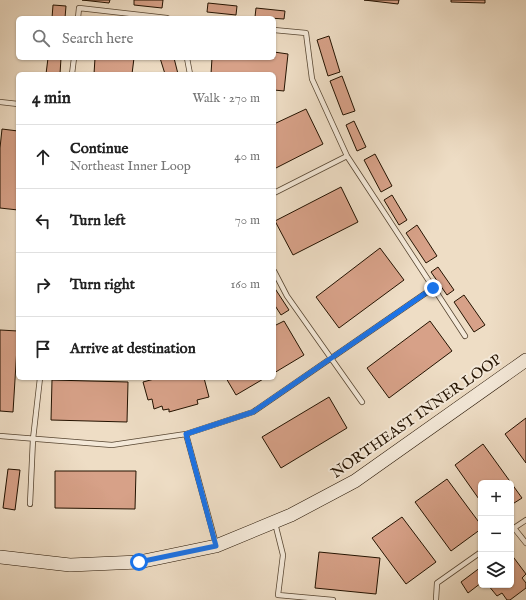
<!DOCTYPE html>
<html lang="en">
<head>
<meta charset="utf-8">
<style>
	:root { --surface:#fff; --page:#f2f2f2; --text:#222; --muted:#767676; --line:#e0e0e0 }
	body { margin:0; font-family:"IM FELL English",serif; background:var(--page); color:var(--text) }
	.controls { position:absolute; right:12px; bottom:12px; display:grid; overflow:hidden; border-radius:6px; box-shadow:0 1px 3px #0004 }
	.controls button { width:36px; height:36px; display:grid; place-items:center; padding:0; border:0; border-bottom:1px solid var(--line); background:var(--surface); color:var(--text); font:20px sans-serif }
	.stop { position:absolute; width:12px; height:12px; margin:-9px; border:3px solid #1a73e8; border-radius:50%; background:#fff }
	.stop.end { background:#1a73e8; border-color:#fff; box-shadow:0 1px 4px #0008 }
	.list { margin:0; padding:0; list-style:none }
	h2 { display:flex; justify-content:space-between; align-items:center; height:52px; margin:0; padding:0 16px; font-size:17px }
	h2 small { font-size:13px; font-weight:400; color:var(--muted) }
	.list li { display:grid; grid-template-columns:26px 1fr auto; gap:12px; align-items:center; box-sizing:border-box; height:64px; padding:0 16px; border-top:1px solid var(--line) }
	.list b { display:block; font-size:15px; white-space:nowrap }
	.list p { margin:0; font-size:13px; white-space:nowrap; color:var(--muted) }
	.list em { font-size:13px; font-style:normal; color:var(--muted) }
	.icon { flex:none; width:22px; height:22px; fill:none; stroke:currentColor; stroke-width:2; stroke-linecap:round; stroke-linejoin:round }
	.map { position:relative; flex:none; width:526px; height:600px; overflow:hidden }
	.search { position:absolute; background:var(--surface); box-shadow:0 1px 3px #0004; left:16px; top:16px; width:260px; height:44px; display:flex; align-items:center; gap:10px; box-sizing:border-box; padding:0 14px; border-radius:6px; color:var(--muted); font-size:15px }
	.panel { position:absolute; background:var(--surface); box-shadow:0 1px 3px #0004; left:16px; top:72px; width:260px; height:308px; border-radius:6px }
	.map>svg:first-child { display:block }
	.building { fill:#d7a188; stroke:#231200 }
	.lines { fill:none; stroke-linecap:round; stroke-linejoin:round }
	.service-casing { stroke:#564531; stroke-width:6 }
	.secondary-casing { stroke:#231200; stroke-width:14 }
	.service { stroke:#f4e9d9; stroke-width:4.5 }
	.secondary { stroke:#f4e9d9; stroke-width:13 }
	.route { stroke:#1a73e8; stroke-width:5 }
	.labels { text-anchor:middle; stroke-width:4; stroke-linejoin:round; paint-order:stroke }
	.street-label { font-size:15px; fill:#231200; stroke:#f4e9d9 }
</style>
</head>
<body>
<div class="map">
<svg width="526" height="600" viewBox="0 0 526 600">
	<rect width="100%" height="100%" fill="#eeddc5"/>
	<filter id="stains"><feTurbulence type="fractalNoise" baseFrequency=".005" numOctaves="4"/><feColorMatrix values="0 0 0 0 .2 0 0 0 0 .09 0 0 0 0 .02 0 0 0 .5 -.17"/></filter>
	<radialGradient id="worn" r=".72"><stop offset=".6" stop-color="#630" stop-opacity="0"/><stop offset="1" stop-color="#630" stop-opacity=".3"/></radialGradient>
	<!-- building -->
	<path class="building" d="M82,0H110L109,3Z
		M134,0H163L162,8L134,5Z
		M364,0H399L398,4Z
		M451,0H485V3L451,2Z
		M208,3L237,6L236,15L207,12Z
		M53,5L66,6L65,18H52Z
		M256,8L285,11L284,19L255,17Z
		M329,36L340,72L328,76L317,40Z
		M274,52L288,54L284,91L274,90V74H211L212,58H274Z
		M48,58H61L60,74H46Z
		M95,58H134L132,74H94Z
		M160,58H174L178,74H165Z
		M342,76L355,111L343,115L330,81Z
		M306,109L323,144L274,169V124Z
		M354,121L366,147L357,151L346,125Z
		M2,129L18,131V210L0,208V148Z
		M375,154L392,186L381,192L364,160Z
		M341,187L358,222L293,255L275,221Z
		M392,195L407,220L399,225L384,200Z
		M417,225L437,256L426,263L406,233Z
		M380,248L404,280L339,328L316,297Z
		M438,267L454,290L447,295L431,272Z
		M274,287L289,310L281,315L274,304Z
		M464,295L485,325L474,332L454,302Z
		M284,321L304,355L274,373V326Z
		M430,321L452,351L389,398L367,368Z
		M0,330L18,331L13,412L0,411Z
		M158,378H204L209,397L197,400L198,404L169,412V409L163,410L162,406L154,409L152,399L148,400L143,382Z
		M226,378H265L236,395Z
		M52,380L128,382L127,422L51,420Z
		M329,397L347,428L281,468L262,437Z
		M526,418V463L505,434Z
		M483,444L522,498L511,505V483H481V502L455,465Z
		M8,469L20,470L15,510L3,508Z
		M55,471H136L135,509L55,508Z
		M447,479L481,525V529L451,551L415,502Z
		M402,517L436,562L406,584L372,538Z
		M319,552L380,558L376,594L315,588Z
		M511,554L526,574L522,578L526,583V588L510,600H507L502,593L497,596L488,585H511Z
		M481,567V583L468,593L461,582Z"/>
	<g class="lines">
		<defs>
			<path id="service" d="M78,18L79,8L167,18
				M274,30L306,33L312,79L347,156L465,336
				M187,58L190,74
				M72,74L74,58
				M0,102L18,104
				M274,193L347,156
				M274,271L287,296L362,402
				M186,434L216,544
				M0,436L112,445L186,434L253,412L433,288
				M30,504L33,439L40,378
				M275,523L283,555L278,595L333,600
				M514,528L526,520
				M511,530L514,528L526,543
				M436,600L437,583L481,552"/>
			<path id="secondary" d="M0,557L70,565L139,562L216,546L291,515L355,481L526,360"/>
		</defs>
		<!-- service casing -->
		<use href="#service" class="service-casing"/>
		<!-- secondary casing -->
		<use href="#secondary" class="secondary-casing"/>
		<!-- service -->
		<use href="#service" class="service"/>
		<!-- secondary -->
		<use href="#secondary" class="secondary"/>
	</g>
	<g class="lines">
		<!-- route -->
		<path class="route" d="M139,562L216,546L186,434L253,412L433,288"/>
	</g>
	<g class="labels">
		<!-- street labels -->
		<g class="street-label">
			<text transform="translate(416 416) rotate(-35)" y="5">NORTHEAST INNER LOOP</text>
		</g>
	</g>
	<rect width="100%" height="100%" filter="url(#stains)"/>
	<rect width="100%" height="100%" fill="url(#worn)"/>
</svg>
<div class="controls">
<button>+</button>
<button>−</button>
<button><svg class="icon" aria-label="layers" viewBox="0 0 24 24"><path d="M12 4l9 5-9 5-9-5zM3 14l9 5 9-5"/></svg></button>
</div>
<div class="stop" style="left:139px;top:562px"></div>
<div class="stop end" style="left:433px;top:288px"></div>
<div class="search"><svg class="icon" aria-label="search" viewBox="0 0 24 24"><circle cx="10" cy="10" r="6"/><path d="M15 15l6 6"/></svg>Search here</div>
<section class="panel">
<h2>4 min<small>Walk · 270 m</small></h2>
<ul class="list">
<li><svg class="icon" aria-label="ahead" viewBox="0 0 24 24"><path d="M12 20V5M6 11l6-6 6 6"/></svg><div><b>Continue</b><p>Northeast Inner Loop</p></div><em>40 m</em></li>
<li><svg class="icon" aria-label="left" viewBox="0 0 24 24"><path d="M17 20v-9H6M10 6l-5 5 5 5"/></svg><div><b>Turn left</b></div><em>70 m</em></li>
<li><svg class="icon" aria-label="right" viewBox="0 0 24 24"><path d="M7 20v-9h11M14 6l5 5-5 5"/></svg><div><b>Turn right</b></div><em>160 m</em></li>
<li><svg class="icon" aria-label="arrive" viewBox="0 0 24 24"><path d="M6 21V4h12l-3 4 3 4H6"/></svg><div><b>Arrive at destination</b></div></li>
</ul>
</section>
</div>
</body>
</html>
